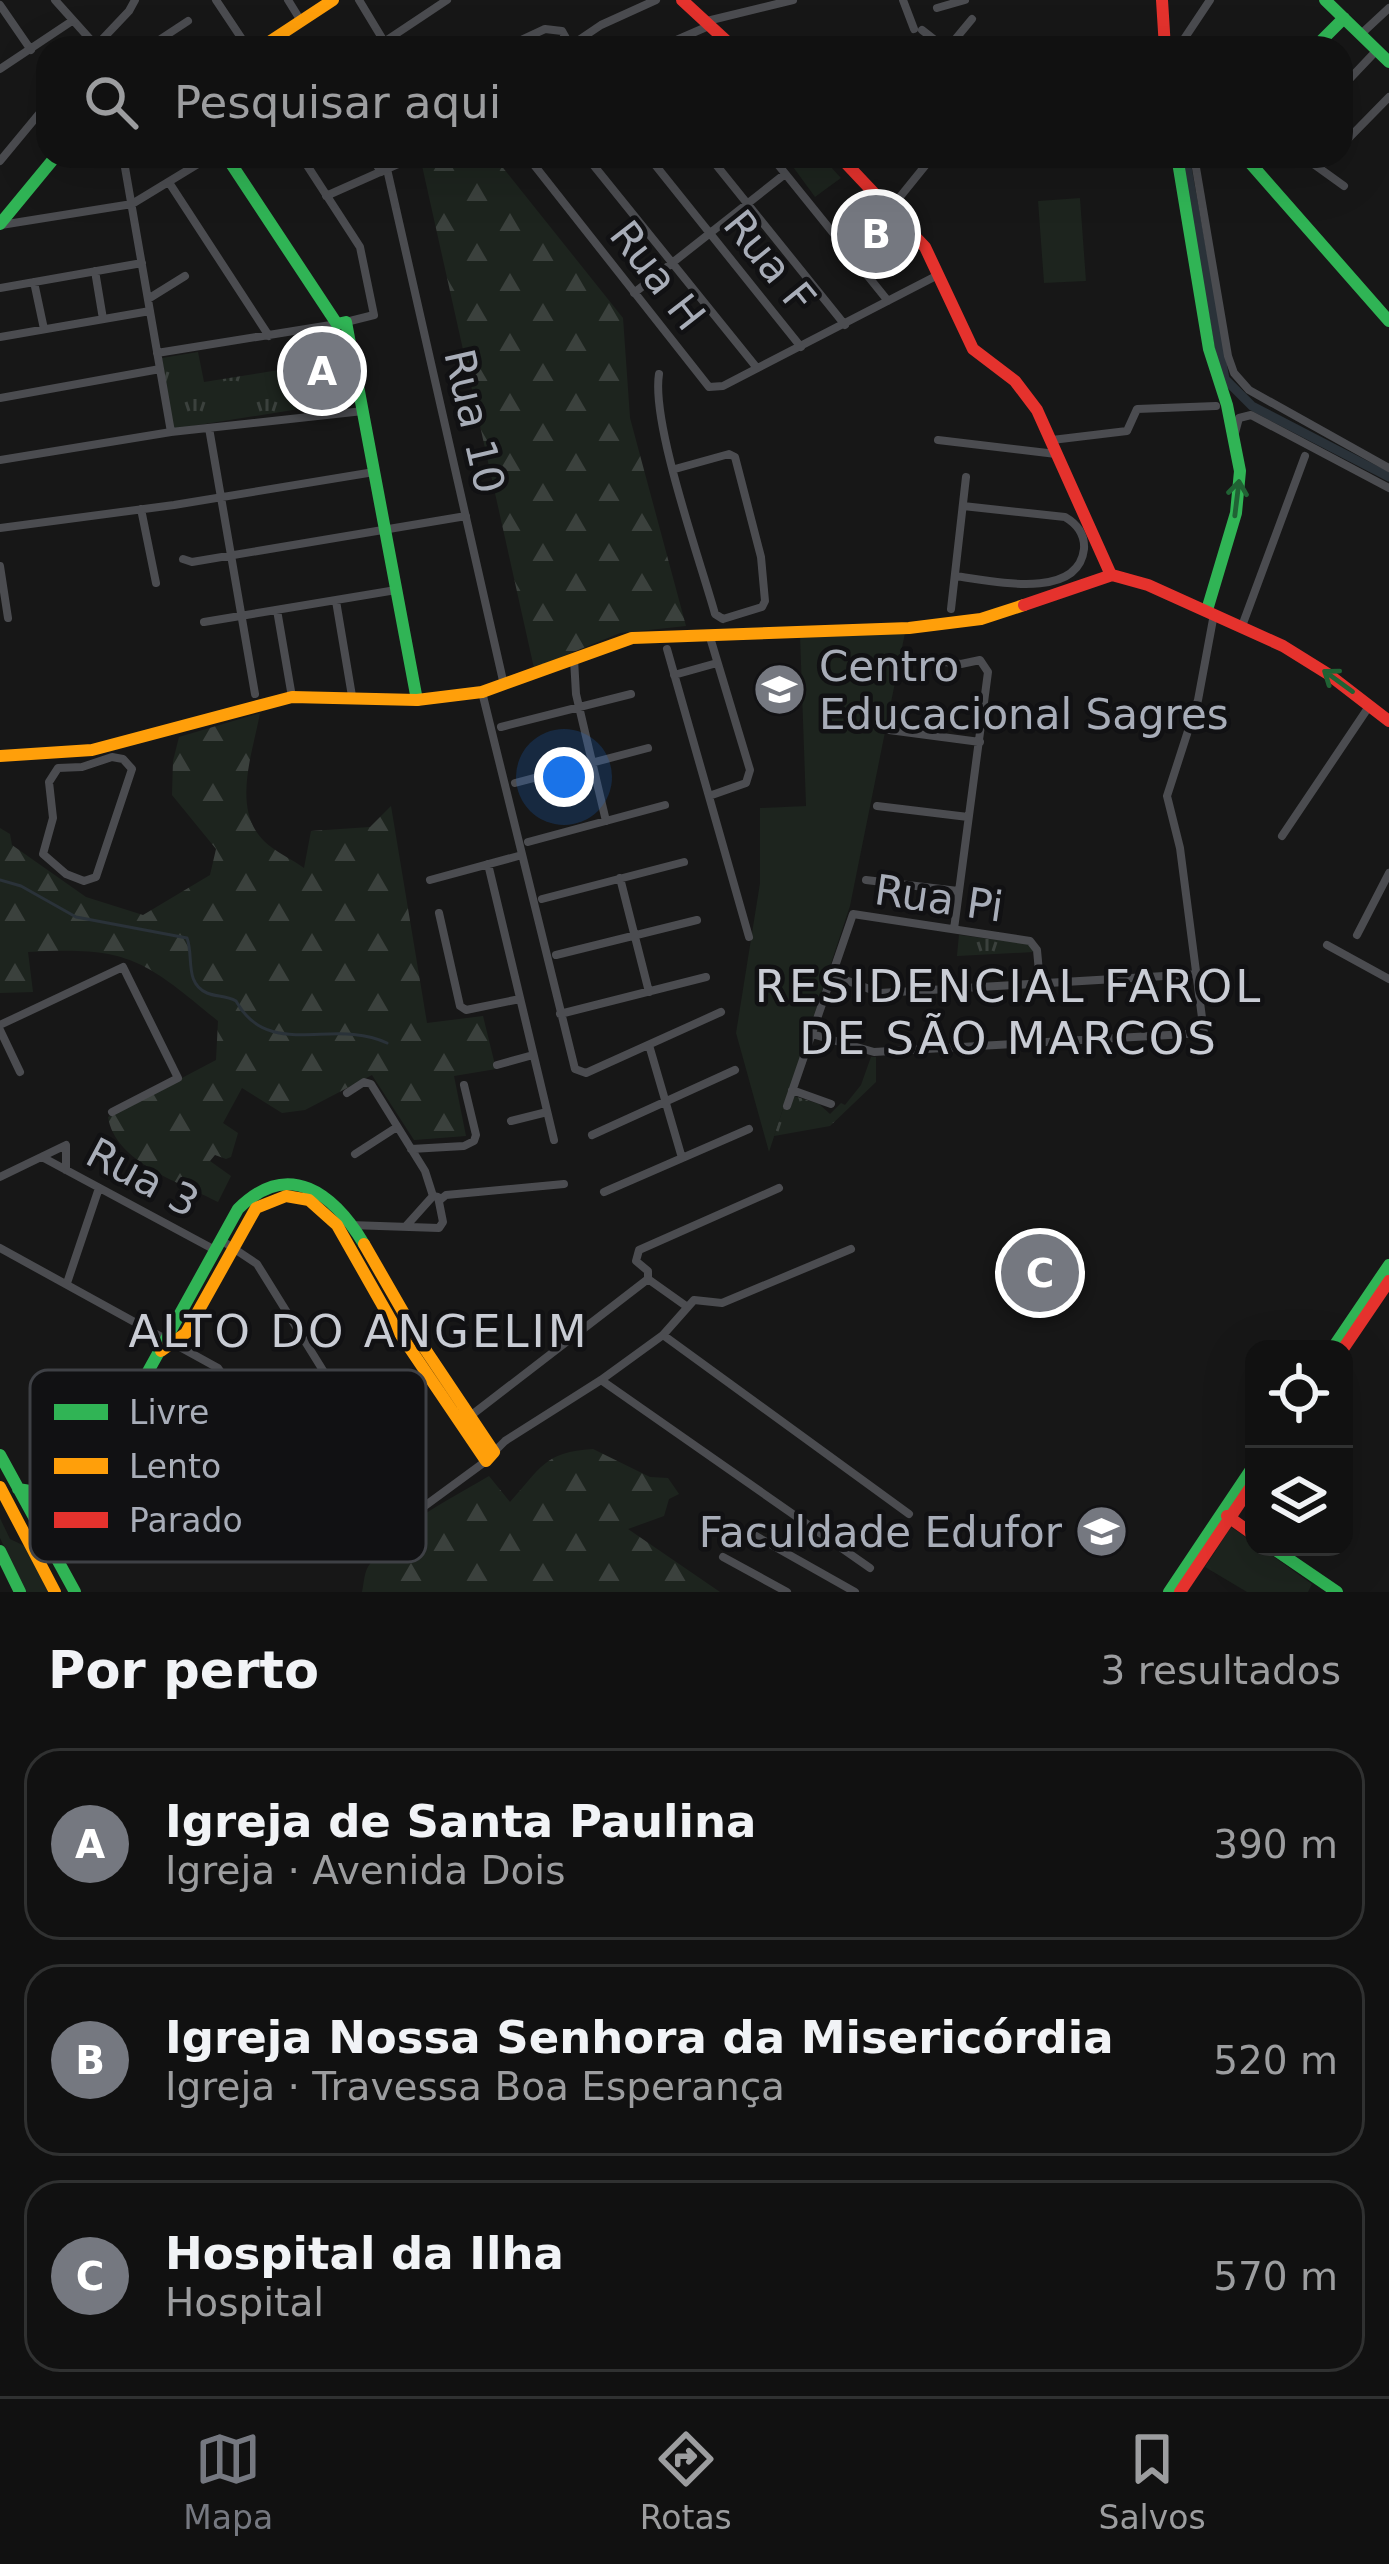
<!DOCTYPE html>
<html lang="pt">
<head>
<meta charset="utf-8">
<style>
	:root { --surface:#111; --page:#1a1a1a; --text:#f1f3f6; --muted:#9c9d9f; --line:#303131; --accent:#757880 }
	body { margin:0; font-family:"DejaVu Sans",sans-serif; background:var(--page); color:var(--text) }
	.controls { position:absolute; right:36px; bottom:36px; display:grid; overflow:hidden; border-radius:24px; box-shadow:0 12px 48px #0002 }
	.controls button { width:108px; height:108px; display:grid; place-items:center; padding:0; border:0; border-bottom:3px solid var(--line); background:var(--surface); color:var(--text); font:60px sans-serif }
	.you { position:absolute; left:564px; top:777px; width:42px; height:42px; margin:-30px; border:9px solid #fff; border-radius:50%; background:#1a73e8; box-shadow:0 0 0 18px #1a73e833 }
	.badge { display:grid; place-items:center; width:78px; height:78px; border-radius:50%; background:var(--accent); color:#fff; font-size:39px; font-weight:700 }
	.pin { position:absolute; translate:-50% -50%; border:6px solid #fff; box-shadow:0 3px 12px #0006 }
	.list { margin:0; padding:0; list-style:none }
	h2 { display:flex; justify-content:space-between; align-items:center; height:156px; margin:0; padding:0 48px; font-size:51px }
	h2 small { font-size:39px; font-weight:400; color:var(--muted) }
	.list li { display:grid; grid-template-columns:78px 1fr auto; gap:36px; align-items:center; box-sizing:border-box; height:192px; margin:0 24px 24px; padding:0 24px; border:3px solid var(--line); border-radius:36px }
	.list b { display:block; font-size:45px; white-space:nowrap }
	.list p { margin:0; font-size:39px; white-space:nowrap; color:var(--muted) }
	.list em { font-size:39px; font-style:normal; color:var(--muted) }
	.icon { flex:none; width:66px; height:66px; fill:none; stroke:currentColor; stroke-width:2; stroke-linecap:round; stroke-linejoin:round }
	.map { position:relative; flex:none; width:1389px; height:1592px; overflow:hidden }
	.search { position:absolute; background:var(--surface); box-shadow:0 12px 48px #0002; left:36px; right:36px; top:36px; height:132px; display:flex; align-items:center; gap:30px; box-sizing:border-box; padding:0 42px; border-radius:36px; color:var(--muted); font-size:45px }
	.sheet { height:804px; background:var(--surface) }
	nav { display:flex; justify-content:space-around; align-items:center; box-sizing:border-box; height:168px; border-top:3px solid var(--line); background:var(--surface); font-size:33px; color:var(--muted) }
	nav a { display:grid; justify-items:center; gap:6px }
	nav .on { color:var(--accent) }
	.map>svg:first-child { display:block }
	.grass { fill:#1d241e }
	.forest { fill:url(#forest-firs) }
	.park { fill:url(#park-tufts) }
	.lines { fill:none; stroke-linecap:round; stroke-linejoin:round }
	.stream { stroke:#2a3239; stroke-width:3 }
	.canal { stroke:#2a3239; stroke-width:9 }
	.street { stroke:#4b4c50; stroke-width:8 }
	.fast { stroke:#30b455; stroke-width:12 }
	.slow { stroke:#ff9f0a; stroke-width:12 }
	.jam { stroke:#e5322d; stroke-width:12 }
	.oneway { stroke:#206234 }
	.labels { text-anchor:middle; stroke-width:9; stroke-linejoin:round; paint-order:stroke }
	.street-label { font-size:42px; fill:#a8adb8; stroke:#111113 }
	.poi-label { font-size:42px; fill:#a8adb8; stroke:#111113; text-anchor:start }
	.neighbourhood-label { font-size:45px; letter-spacing:3px; fill:#c9ccd4; stroke:#111113 }
	.key { fill:#111113; stroke:#3e4045; stroke-width:3 }
	.key-label { font-size:33px; fill:#a8adb8 }
</style>
</head>
<body>
<div class="map">
<svg width="1389" height="1592" viewBox="0 0 1389 1592">
	<defs>
		<pattern id="forest-firs" width="22" height="20" patternUnits="userSpaceOnUse" patternTransform="scale(3)"><rect width="22" height="20" fill="#1d241e"/><path d="M5 1l3.5 6h-7zM16 11l3.5 6h-7z" fill="#3b413d"/></pattern>
		<pattern id="park-tufts" width="24" height="20" patternUnits="userSpaceOnUse" patternTransform="scale(3)"><rect width="24" height="20" fill="#1d241e"/><path d="M3 7l-1-3M5 7V3M7 7l1-3M15 17l-1-3M17 17v-4M19 17l1-3" fill="none" stroke="#3b413d"/></pattern>
	</defs>
	<rect width="100%" height="100%" fill="#171717"/>
	<!-- grass -->
	<path class="grass" d="M785,156H821L841,178L815,197Z
		M1080,198L1086,281L1044,283L1038,201Z
		M905,633L850,906L769,1152L736,1033L760,883V808L806,806L800,636Z
		M0,1518L10,1539L27,1547L48,1592H25L0,1538Z
		M1231,1527L1254,1543V1547H1260L1312,1584L1308,1592H1247L1205,1567Z"/>
	<!-- forest -->
	<path class="forest" d="M433,156H500L496,159L623,318L630,418L686,626L620,633L534,668L421,161Z
		M260,713C253,752 231,809 264,841C275,852 292,859 304,868L311,831L370,827L391,806L427,1023L483,1016L496,1069L454,1076L466,1136L414,1140L372,1075L305,1110L282,1113L242,1088L223,1123L238,1133L231,1157L226,1159L215,1155L210,1161L231,1176L218,1202C182,1183 115,1163 108,1117L216,1060L218,1021C143,959 128,946 28,952L33,992L0,993V828L10,834L12,845L86,897L143,915L210,875L216,849L172,795L173,761L179,737Z
		M593,1449L650,1477L668,1478L679,1494L669,1499L664,1516L628,1529L720,1592H362C364,1583 364,1571 370,1564C397,1524 449,1500 489,1476L510,1502C541,1468 544,1452 593,1449Z"/>
	<!-- park -->
	<path class="park" d="M198,352L204,382L292,368L299,409L173,429L162,358Z
		M959,935L1031,944L1033,952L957,956Z
		M871,1057H876V1082L830,1126L774,1136L788,1094L819,1104L830,1114L841,1103L845,1105L861,1085Z"/>
	<g class="lines">
		<!-- stream -->
		<path class="stream" d="M0,880L21,886L76,917L187,938C194,956 184,983 207,993C216,997 226,995 236,1001C269,1061 334,1017 387,1043"/>
		<!-- canal -->
		<path class="canal" d="M1185,156L1225,379L1252,406L1389,477"/>
		<!-- street -->
		<path class="street" d="M55,0L98,48
			M216,0L248,48
			M288,0L301,21
			M359,0L388,48
			M903,0L914,29
			M0,5L31,50
			M937,8L965,0
			M707,21L793,0
			M922,30L945,48
			M1360,35L1389,8
			M570,46L601,25L656,0
			M94,48L129,11L135,0
			M147,48L188,21
			M375,48L447,0
			M504,48L545,29L562,31L571,47
			M658,48L711,25
			M948,48L972,19
			M1178,48L1210,0
			M0,69L72,21
			M1341,88L1377,50
			M1341,146L1389,97
			M123,156L171,432
			M301,156L360,247L374,315L346,322
			M371,156L381,172
			M527,156L709,387L723,386L938,275
			M586,156L757,368
			M648,156L801,347
			M709,156L845,325
			M771,156L888,301
			M1194,156L1228,356L1234,373L1249,390L1389,468
			M1302,156L1319,168L1331,156
			M0,161L48,103
			M851,168L861,156
			M1319,168L1344,186
			M387,169L504,685
			M170,184L269,336
			M326,196L416,156
			M891,208L933,156
			M1,225L132,204L211,156
			M95,271L103,319
			M34,282L44,329
			M0,288L142,263
			M634,293L785,174
			M148,299L185,276
			M0,337L150,311
			M157,353L337,324
			M659,374C651,423 700,560 715,614L723,619
			M0,398L160,369
			M209,428L255,694
			M1235,433L1239,418L1251,415L1389,488
			M938,440L1056,454
			M1052,440L1127,431L1137,409L1216,406
			M0,460L171,432L363,411
			M675,469L729,454L735,457L761,557L765,601L762,607L723,619
			M141,509L156,583
			M0,528L174,505L374,472
			M183,559L192,562L466,516
			M0,566L8,618
			M955,576C988,580 1078,602 1084,549C1085,534 1077,524 1065,517L963,506
			M336,601L352,696
			M951,609L966,477
			M277,610L292,697
			M204,622L396,590
			M1242,626L1305,456
			M667,649L749,937
			M904,657L961,664L980,660L988,672L954,929
			M574,659L576,694L606,821
			M674,675L717,663
			M482,692L575,1069L586,1073L721,1012
			M501,727L631,694
			M889,730L980,742
			M112,757L123,759L132,769L96,877L84,881L66,874L43,854L53,818L49,782L58,768L82,767Z
			M515,783L648,748
			M709,796L746,783L750,770L709,634
			M877,806L968,817
			M1282,836L1370,705
			M528,842L665,805
			M488,864L554,1140
			M620,878L649,992
			M430,880L522,855
			M866,880L958,891
			M542,899L684,862
			M439,913L460,1006L466,1010L520,999
			M1357,935L1389,873
			M1327,945L1389,979
			M556,955L697,920
			M832,975L880,993L1198,974
			M560,1014L706,977
			M0,1025L123,967L178,1078L112,1112
			M0,1030L20,1072
			M812,1034L874,1052L1204,1033L1180,848L1167,796L1198,700L1214,614
			M649,1045L682,1158
			M497,1065L533,1055
			M792,1090L831,1104
			M347,1093L364,1082L371,1084L425,1171L433,1196
			M787,1106L853,914L1030,941L1037,950L1040,983
			M511,1121L547,1112
			M592,1135L735,1070
			M411,1149L464,1146L474,1141L476,1135L464,1085
			M355,1154L397,1127
			M42,1157L215,1250
			M0,1177L66,1145V1170
			M604,1192L749,1129
			M440,1200L446,1195L564,1184
			M350,1225L439,1228L443,1222L438,1197L433,1196L407,1225
			M221,1240L257,1264L342,1401L418,1510
			M0,1248L218,1368L344,1550L353,1557H362L392,1530L486,1461
			M648,1279V1271L636,1261L639,1250L779,1188
			M648,1279L686,1306
			M67,1283L99,1188
			M663,1335L909,1514
			M601,1380L870,1568
			M469,1417L648,1279
			M494,1452L505,1441L601,1380L663,1335L694,1300L722,1303L851,1249
			M747,1531L855,1592
			M723,1557L787,1592"/>
		<!-- fast -->
		<path class="fast" d="M1325,0L1389,62
			M1314,48L1344,18
			M226,156L337,324L346,322L417,700
			M1177,156L1209,349L1227,405L1240,471L1236,513L1207,610
			M1244,156L1389,321
			M0,224L56,156
			M1332,1349L1389,1265
			M0,1455L75,1592
			M18,1489L54,1495L88,1480L238,1209C289,1158 334,1194 364,1244
			M44,1536L46,1511L55,1498
			M1271,1547L1337,1592
			M0,1551L20,1592
			M1169,1592L1254,1465"/>
		<!-- slow -->
		<path class="slow" d="M260,48L333,0
			M0,756L92,750L292,697L417,700L482,692L632,638L909,628L981,619L1024,605
			M161,1351L186,1333L256,1208L286,1196L309,1200L337,1225L392,1322L486,1461L494,1452L421,1343L364,1244
			M0,1487L55,1592"/>
		<!-- jam -->
		<path class="jam" d="M682,0L734,48
			M1162,0L1165,48
			M839,156L925,247L973,349L1015,381L1037,410L1111,575
			M1024,605L1112,575L1148,585L1283,646L1328,674L1389,721
			M1343,1349L1389,1281
			M1227,1516L1254,1535
			M1180,1592L1254,1482"/>
	</g>
	<!-- one-way arrows -->
	<defs><path id="oneway-shaft" d="M-6 0H5M1.5-3L5.5 0L1.5 3" fill="none" stroke-width="1.6" stroke-linecap="round" stroke-linejoin="round" transform="scale(3)"/></defs>
	<g class="oneway">
		<use href="#oneway-shaft" transform="translate(1237 498) rotate(-83)"/>
		<use href="#oneway-shaft" transform="translate(1338 681) rotate(-144)"/>
	</g>
	<!-- icons -->
	<defs>
		<symbol id="school-disc" viewBox="-11 -11 22 22"><circle r="9.5" fill="#757880" stroke="#111113"/><path d="M0-5L7-2L0 1L-7-2ZM-4 1L0 2.5L4 1V4Q0 6-4 4Z" fill="#fff"/></symbol>
		<symbol id="university-disc" viewBox="-11 -11 22 22"><circle r="9.5" fill="#757880" stroke="#111113"/><path d="M0-5L7-2L0 1L-7-2ZM-4 1L0 2.5L4 1V4Q0 6-4 4Z" fill="#fff"/></symbol>
	</defs>
	<g fill-rule="evenodd">
		<use href="#school-disc" x="750" y="660" width="59" height="59"/>
		<use href="#university-disc" x="1072" y="1502" width="59" height="59"/>
	</g>
	<g class="labels">
		<!-- street labels -->
		<g class="street-label">
			<text transform="translate(770 261) rotate(51)" y="15">Rua F</text>
			<text transform="translate(658 275) rotate(52)" y="15">Rua H</text>
			<text transform="translate(475 421) rotate(77)" y="15">Rua 10</text>
			<text transform="translate(939 898) rotate(8)" y="15">Rua Pi</text>
			<text transform="translate(143 1177) rotate(28)" y="15">Rua 3</text>
		</g>
		<!-- poi labels -->
		<g class="poi-label">
			<text x="819" y="681">Centro<tspan x="819" dy="48">Educacional Sagres</tspan></text>
			<text x="1062" y="1547" text-anchor="end">Faculdade Edufor</text>
		</g>
		<!-- neighbourhood labels -->
		<g class="neighbourhood-label">
			<text x="1009" y="1002">RESIDENCIAL FAROL<tspan x="1009" dy="52">DE SÃO MARCOS</tspan></text>
			<text x="359" y="1347">ALTO DO ANGELIM</text>
		</g>
	</g>
	<!-- legend -->
	<rect x="30" y="1370" width="396" height="192" rx="18" class="key"/>
	<rect x="54" y="1404" width="54" height="16" fill="#30b455"/>
	<rect x="54" y="1458" width="54" height="16" fill="#ff9f0a"/>
	<rect x="54" y="1512" width="54" height="16" fill="#e5322d"/>
	<g class="key-label">
		<text x="129" y="1424">Livre</text>
		<text x="129" y="1478">Lento</text>
		<text x="129" y="1532">Parado</text>
	</g>
</svg>
<div class="controls">
<button><svg class="icon" aria-label="locate" viewBox="0 0 24 24"><circle cx="12" cy="12" r="6"/><path d="M12 2v4M12 18v4M2 12h4M18 12h4"/></svg></button>
<button><svg class="icon" aria-label="layers" viewBox="0 0 24 24"><path d="M12 4l9 5-9 5-9-5zM3 14l9 5 9-5"/></svg></button>
</div>
<div class="you"></div>
<div class="pin badge" style="left:322px;top:371px">A</div>
<div class="pin badge" style="left:876px;top:234px">B</div>
<div class="pin badge" style="left:1040px;top:1273px">C</div>
<div class="search"><svg class="icon" aria-label="search" viewBox="0 0 24 24"><circle cx="10" cy="10" r="6"/><path d="M15 15l6 6"/></svg>Pesquisar aqui</div>
</div>
<section class="sheet">
<h2>Por perto<small>3 resultados</small></h2>
<ul class="list">
<li><span class="badge">A</span><div><b>Igreja de Santa Paulina</b><p>Igreja · Avenida Dois</p></div><em>390 m</em></li>
<li><span class="badge">B</span><div><b>Igreja Nossa Senhora da Misericórdia</b><p>Igreja · Travessa Boa Esperança</p></div><em>520 m</em></li>
<li><span class="badge">C</span><div><b>Hospital da Ilha</b><p>Hospital</p></div><em>570 m</em></li>
</ul>
</section>
<nav>
<a class="on"><svg class="icon" aria-label="map" viewBox="0 0 24 24"><path d="M3 6l6-2 6 2 6-2v14l-6 2-6-2-6 2zM9 4v14M15 6v14"/></svg>Mapa</a>
<a><svg class="icon" aria-label="directions" viewBox="0 0 24 24"><path d="M12 3l9 9-9 9-9-9zM9 14v-3h6M13 9l2 2-2 2"/></svg>Rotas</a>
<a><svg class="icon" aria-label="saved" viewBox="0 0 24 24"><path d="M7 4h10v16l-5-4-5 4z"/></svg>Salvos</a>
</nav>
</body>
</html>
